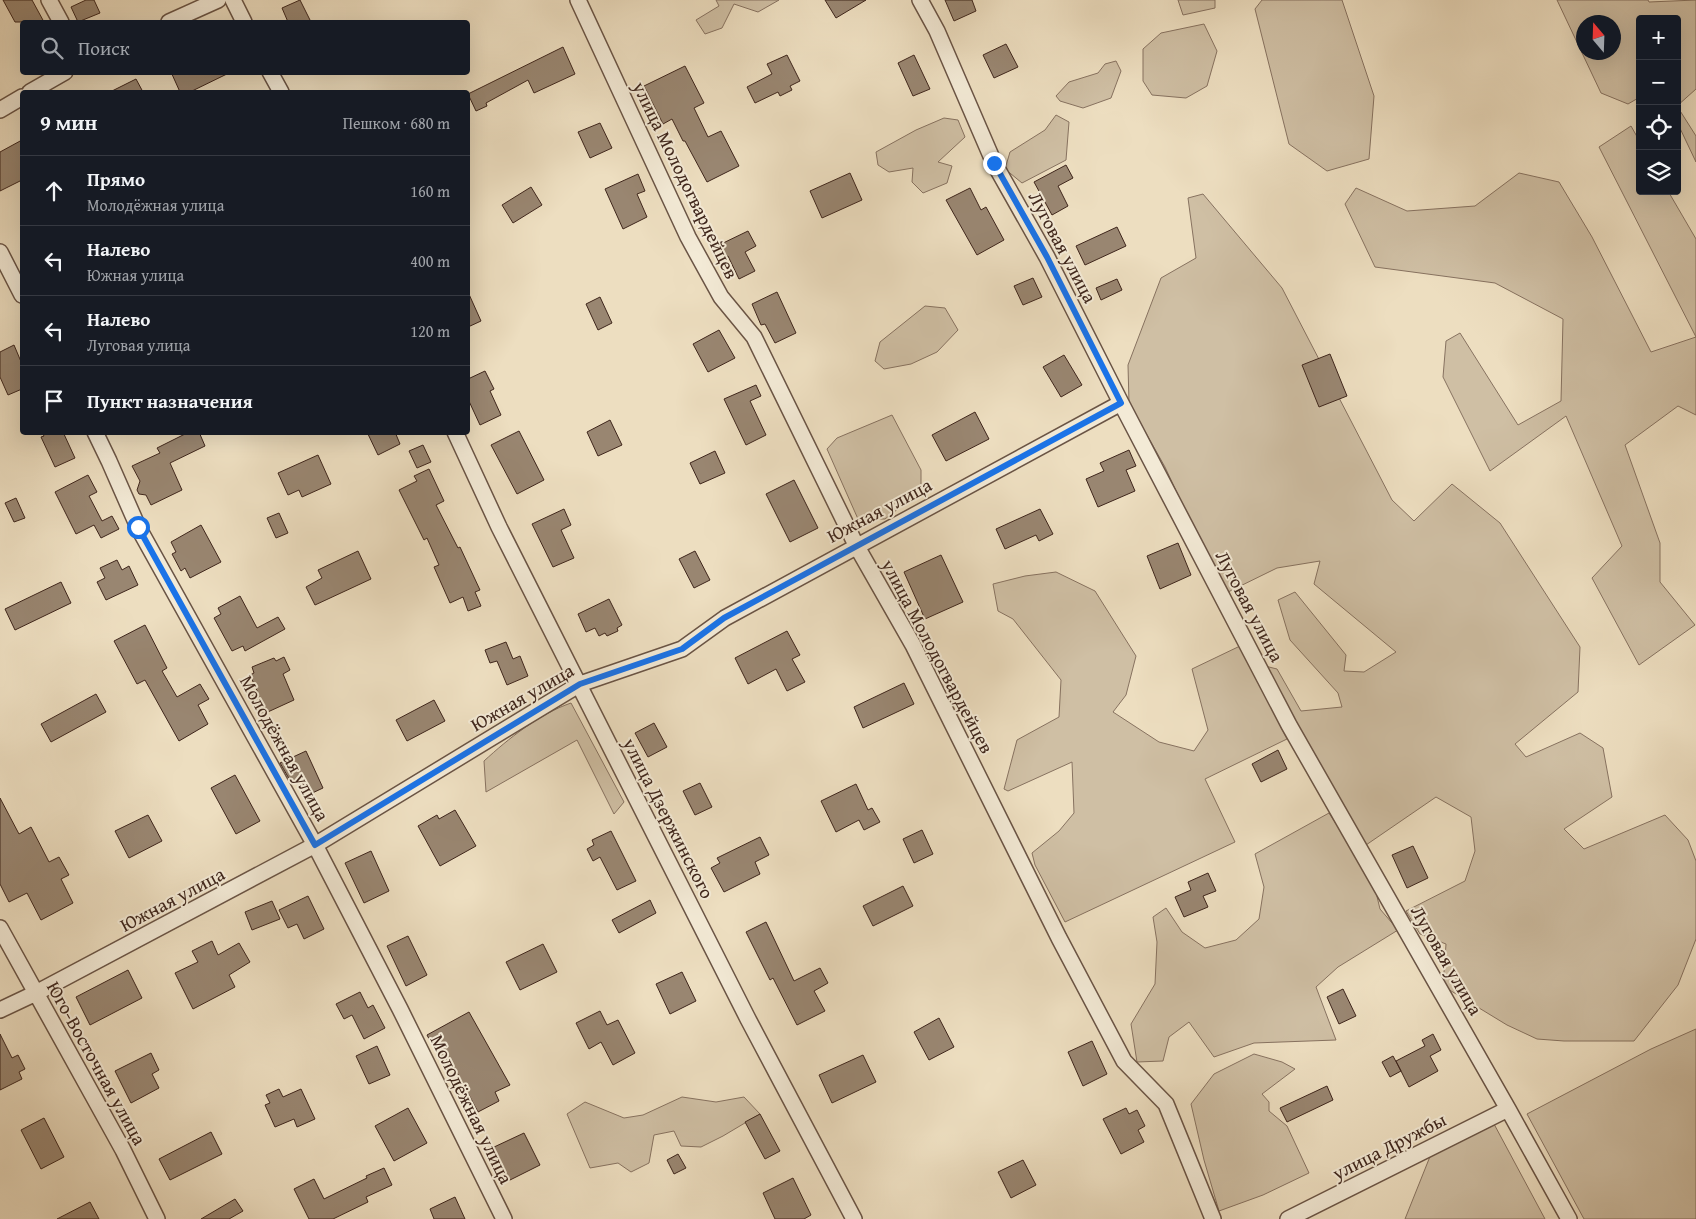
<!DOCTYPE html>
<html lang="ru">
<head>
<meta charset="utf-8">
<style>
	:root { --surface:#171b24; --page:#20242c; --text:#f1f3f6; --muted:#9ea1a6; --line:#363941 }
	body { margin:0; font-family:"Gentium Book Plus",serif; background:var(--page); color:var(--text) }
	.controls { position:absolute; right:15px; top:15px; display:grid; overflow:hidden; border-radius:5px; box-shadow:0 5px 20px #0002 }
	.controls button { width:45px; height:45px; display:grid; place-items:center; padding:0; border:0; border-bottom:1px solid var(--line); background:var(--surface); color:var(--text); font:25px sans-serif }
	.compass { position:absolute; left:1576px; top:15px; width:45px; height:45px; border-radius:50%; background:var(--surface); box-shadow:0 5px 20px #0002; rotate:341deg }
	.stop { position:absolute; width:15px; height:15px; margin:-11px; border:4px solid #1a73e8; border-radius:50%; background:#fff }
	.stop.end { background:#1a73e8; border-color:#fff; box-shadow:0 1px 5px #0008 }
	.list { margin:0; padding:0; list-style:none }
	h2 { display:flex; justify-content:space-between; align-items:center; height:65px; margin:0; padding:0 20px; font-size:21px }
	h2 small { font-size:16px; font-weight:400; color:var(--muted) }
	.list li { display:grid; grid-template-columns:32px 1fr auto; gap:15px; align-items:center; box-sizing:border-box; height:70px; padding:0 20px; border-top:1px solid var(--line) }
	.list b { display:block; font-size:19px; white-space:nowrap }
	.list p { margin:0; font-size:16px; white-space:nowrap; color:var(--muted) }
	.list em { font-size:16px; font-style:normal; color:var(--muted) }
	.icon { flex:none; width:28px; height:28px; fill:none; stroke:currentColor; stroke-width:2; stroke-linecap:round; stroke-linejoin:round }
	.map { position:relative; flex:none; width:1696px; height:1219px; overflow:hidden }
	.search { position:absolute; background:var(--surface); box-shadow:0 5px 20px #0002; left:20px; top:20px; width:450px; height:55px; display:flex; align-items:center; gap:12px; box-sizing:border-box; padding:0 18px; border-radius:5px; color:var(--muted); font-size:19px }
	.panel { position:absolute; background:var(--surface); box-shadow:0 5px 20px #0002; left:20px; top:90px; width:450px; height:345px; border-radius:5px }
	.map>svg:first-child { display:block }
	.green { fill:#cfbfa4; stroke:#877260; fill-rule:evenodd }
	.building { fill:#998671; stroke:#3f261c }
	.lines { fill:none; stroke-linecap:round; stroke-linejoin:round }
	.street-casing { stroke:#6a5445; stroke-width:18 }
	.street { stroke:#f3ead6; stroke-width:15 }
	.route { stroke:#1a73e8; stroke-width:6 }
	.labels { text-anchor:middle; stroke-width:4; stroke-linejoin:round; paint-order:stroke }
	.street-label { font-size:19px; fill:#3f261c; stroke:#f3ead6 }
</style>
</head>
<body>
<div class="map">
<svg width="1696" height="1219" viewBox="0 0 1696 1219">
	<rect width="100%" height="100%" fill="#eddec0"/>
	<filter id="stains"><feTurbulence type="fractalNoise" baseFrequency=".004" numOctaves="4"/><feColorMatrix values="0 0 0 0 .2 0 0 0 0 .09 0 0 0 0 .02 0 0 0 .5 -.17"/></filter>
	<radialGradient id="worn" r=".72"><stop offset=".6" stop-color="#630" stop-opacity="0"/><stop offset="1" stop-color="#630" stop-opacity=".3"/></radialGradient>
	<!-- green -->
	<path class="green" d="M716,0H779L758,12L734,4L722,28L705,34L696,20L719,6Z
		M1178,0H1215V8L1183,15Z
		M1262,0H1342L1374,96L1369,159L1327,171L1289,144L1255,9Z
		M1557,0H1648L1649,2L1696,0V89L1677,106L1696,136V162L1677,122V19H1640V97L1628,104L1601,93ZM1584,22H1614V52H1584Z
		M1204,24L1217,51L1207,86L1186,98L1152,95L1143,81V49L1161,33Z
		M1116,61L1121,71L1111,98L1083,108L1060,101L1056,96L1069,82L1098,73L1105,64Z
		M1056,115L1069,122L1066,160L1022,183L1005,169L1010,152L1045,130Z
		M944,118L958,120L965,137L938,162L952,166L947,183L923,193L912,182L913,168L889,172L878,165L876,152L916,130Z
		M1631,126L1640,142V191H1668L1696,239V415L1678,406L1625,445L1660,543V582L1695,625L1639,665L1592,578L1622,546L1566,416L1490,471L1443,377L1446,341L1460,333L1518,425L1561,401L1563,319L1495,283L1375,267L1345,204L1356,188L1407,211L1475,206L1519,173L1559,182L1592,237L1651,352L1696,337L1599,147Z
		M1203,194L1282,288L1392,500L1414,521L1452,484L1500,523L1580,647L1578,692L1515,744L1526,757L1580,733L1603,748L1612,797L1564,829L1584,849L1665,815L1688,840L1696,861V939L1678,985L1634,1041H1564L1537,1039L1507,1025L1443,986L1446,944L1420,934L1406,911L1465,881L1475,851L1471,817L1436,797L1366,845L1261,665L1277,669L1301,711L1342,707L1338,693L1290,640L1278,600L1295,592L1346,655L1344,671L1364,672L1396,652L1314,584L1320,561L1277,568L1224,594L1165,467L1129,403L1128,365L1161,278L1196,258L1188,198Z
		M925,306L945,308L958,330L937,352L911,364L884,369L875,361L880,342Z
		M892,415L921,470V491L885,519H858L827,449L837,438Z
		M1056,572L1095,591L1136,656L1126,695L1113,712L1159,742L1194,751L1208,730L1192,669L1240,646L1287,739L1205,779L1235,842L1065,922L1035,865L1032,853L1059,831L1074,813L1072,762L1008,791L1004,789L1017,740L1059,717L1061,680L1013,619L998,611L993,584L1025,576Z
		M571,703L624,802L614,814L577,740L486,792L484,761C508,739 539,714 571,703Z
		M1329,813L1373,880L1380,909L1398,930L1338,967L1316,987L1336,1040L1254,1043L1214,1057L1189,1022L1169,1037L1163,1061L1137,1062L1131,1024L1155,984L1157,942L1153,917L1166,908L1182,932L1205,948L1236,940L1259,919L1264,887L1255,854Z
		M1696,1029V1219H1584L1527,1114L1651,1049Z
		M1254,1054L1282,1062L1295,1069L1262,1094L1269,1102V1111L1287,1126L1309,1173L1263,1195L1219,1211L1204,1160L1191,1104L1214,1074Z
		M682,1097L716,1102L744,1097L760,1114L723,1136L701,1147L681,1146L674,1131L654,1135L649,1163L631,1172L618,1163L590,1168L567,1114L585,1102L624,1118L643,1115Z
		M1494,1124L1545,1219H1405L1431,1154Z"/>
	<!-- building -->
	<path class="building" d="M3,0H32L44,22H15Z
		M86,0H94L100,13L78,22L71,7Z
		M300,0L311,22H288L282,8Z
		M825,0H866L836,18Z
		M945,0H972L976,11L954,21Z
		M1006,44L1018,67L994,78L983,55Z
		M563,47L575,74L534,93L528,80L486,103L487,106L476,111L468,94Z
		M787,55L800,81L790,86L792,90L780,96L778,92L755,103L747,87L772,74L767,64Z
		M914,55L930,89L913,96L898,63Z
		M685,66L704,103L694,108L708,137L721,131L739,166L707,182L685,141H683L672,119L663,124L644,86Z
		M171,72H231L190,92H180Z
		M136,79L143,92H110Z
		M600,123L612,148L590,158L578,132Z
		M22,140V180L0,191V152Z
		M1066,165L1073,178L1058,186L1068,206L1052,215L1034,182Z
		M850,173L862,200L822,218L810,191Z
		M638,174L645,191L637,194L647,217L623,229L605,189Z
		M531,187L542,205L513,223L502,205Z
		M970,188L981,210L986,207L1004,240L977,255L946,200Z
		M1117,227L1126,246L1085,265L1076,246Z
		M748,231L756,246L745,252L755,271L739,279L728,256L724,258L717,246Z
		M1033,278L1042,297L1023,305L1014,286Z
		M1117,279L1122,290L1101,300L1096,288Z
		M468,292L481,321L468,327Z
		M777,292L796,333L775,343L765,324L761,325L752,304Z
		M600,297L612,323L598,330L586,304Z
		M719,330L735,358L708,372L693,344Z
		M14,345L22,364V389L8,395L0,377V352Z
		M1330,354L1347,396L1319,407L1302,365Z
		M1064,355L1082,385L1061,397L1043,367Z
		M485,371L494,389L490,391L501,415L480,425L468,399V379Z
		M756,385L761,396L750,401L766,435L746,445L724,399Z
		M975,412L989,439L946,461L932,435Z
		M610,420L622,445L598,456L587,432Z
		M519,431L544,480L517,494L491,445Z
		M42,432H63L75,458L55,467L41,437L44,436Z
		M189,432H199L205,446L170,463L182,490L151,505L146,495L139,494L137,490L140,481L132,466L160,453L157,448Z
		M367,432H395L400,444L378,455Z
		M423,445L431,462L417,468L409,451Z
		M1129,450L1136,466L1126,470L1135,491L1098,507L1086,479L1104,471L1100,463Z
		M715,451L725,473L700,484L690,463Z
		M318,455L331,484L302,497L299,490L288,495L278,473Z
		M429,469L444,501L436,505L458,548L460,547L480,590L475,592L481,606L468,611L463,597L450,603L434,567L439,565L427,538L424,540L399,490L417,481L414,476Z
		M88,475L97,492L89,496L102,521L112,516L119,529L101,538L94,525L76,534L55,492Z
		M794,480L818,528L790,542L766,494Z
		M16,498L25,518L14,522L5,503Z
		M564,509L571,525L561,530L574,558L553,567L532,524Z
		M1040,509L1053,534L1039,541L1036,535L1005,549L996,529Z
		M279,513L288,533L276,538L267,518Z
		M201,525L221,562L190,578L185,568L181,571L172,554L176,552L171,542Z
		M1178,543L1191,575L1160,589L1147,556Z
		M358,551L371,579L315,605L306,587L322,578L318,570Z
		M695,551L710,580L694,588L679,559Z
		M941,555L963,602L925,619L904,572Z
		M117,560L122,570L129,566L138,585L106,600L97,582L105,578L100,568Z
		M61,582L71,603L15,630L5,609Z
		M240,596L257,628L278,617L285,629L245,651L243,646L232,651L214,618L221,614L218,608Z
		M609,599L622,625L617,628L618,631L607,636L605,633L599,636L595,628L586,632L578,614Z
		M145,625L167,668L162,671L177,697L200,684L209,699L198,705L208,724L179,741L145,680L137,684L114,641Z
		M787,631L800,655L792,659L805,682L787,691L776,669L748,684L735,658Z
		M506,642L513,659L520,656L528,676L507,685L497,661L490,663L485,650Z
		M284,657L290,670L283,674L294,700L259,716L250,696L258,693L250,675L254,673L252,667L274,658L276,661Z
		M904,683L914,704L863,728L854,707Z
		M96,694L106,712L51,742L41,724Z
		M434,700L445,721L407,741L396,720Z
		M654,723L667,747L648,757L635,733Z
		M1278,750L1287,769L1261,782L1252,764Z
		M306,751L323,788L308,795L300,778L291,782L280,763Z
		M235,775L260,821L236,834L211,788Z
		M700,783L712,807L695,815L683,791Z
		M856,784L868,810L872,808L880,822L864,830L859,820L836,832L821,801Z
		M0,798L19,834L31,827L49,862L59,857L69,875L61,879L73,903L41,920L27,893L9,902L0,884Z
		M455,810L476,846L440,866L418,826L437,815L439,819Z
		M148,815L162,841L129,858L115,831Z
		M922,830L933,854L914,863L903,839Z
		M611,831L636,881L617,890L600,857L593,861L587,849L594,845L592,840Z
		M760,837L769,855L755,862L760,874L724,892L711,868L720,863L717,858Z
		M1413,846L1428,878L1407,888L1392,855Z
		M371,851L389,891L364,903L345,863Z
		M1208,873L1216,891L1203,896L1208,907L1184,917L1175,897L1191,890L1188,882Z
		M903,886L913,906L873,926L863,906Z
		M308,896L324,929L304,939L297,924L288,928L279,910Z
		M650,900L656,913L619,933L612,920Z
		M272,901L280,919L252,930L245,912Z
		M766,922L794,981L820,968L828,983L814,991L825,1011L797,1025L773,978L770,980L746,932Z
		M408,936L427,975L406,986L387,946Z
		M212,941L218,955L239,943L250,962L229,975L235,987L193,1009L175,973L198,962L192,951Z
		M543,944L557,972L520,990L506,962Z
		M128,970L142,998L90,1025L76,997Z
		M682,972L696,1001L670,1014L656,984Z
		M1343,989L1356,1016L1339,1024L1327,997Z
		M360,992L368,1008L373,1005L385,1028L364,1039L352,1015L344,1019L336,1004Z
		M600,1011L607,1025L618,1020L635,1053L613,1065L601,1042L589,1049L576,1023Z
		M469,1012L510,1085L495,1092L499,1101L478,1112L454,1067L446,1071L427,1035Z
		M939,1018L954,1047L929,1060L914,1032Z
		M0,1034L12,1058L18,1055L25,1069L19,1072L22,1079L0,1090Z
		M1433,1034L1441,1050L1430,1056L1438,1071L1409,1087L1396,1061L1425,1046L1422,1040Z
		M1092,1041L1107,1074L1083,1086L1068,1052Z
		M377,1046L390,1075L369,1084L356,1056Z
		M151,1053L159,1070L152,1074L159,1088L131,1103L115,1071Z
		M863,1055L876,1082L832,1103L819,1075Z
		M1393,1056L1401,1071L1390,1077L1382,1062Z
		M1327,1086L1333,1100L1287,1122L1280,1108Z
		M279,1089L283,1097L301,1089L315,1119L297,1127L294,1119L275,1127L265,1105L270,1103L266,1095Z
		M408,1108L427,1143L394,1161L375,1126Z
		M1126,1108L1129,1114L1137,1110L1145,1126L1138,1130L1144,1142L1121,1154L1103,1119Z
		M760,1114L780,1151L765,1159L745,1122Z
		M44,1118L64,1157L41,1169L21,1130Z
		M211,1132L222,1154L170,1180L159,1159Z
		M524,1133L540,1165L508,1181L492,1148Z
		M678,1154L686,1168L674,1174L667,1160Z
		M1023,1160L1036,1185L1011,1198L998,1172Z
		M384,1168L392,1185L366,1197L368,1202L333,1219H309L294,1189L314,1179L324,1199L367,1178L366,1176Z
		M793,1178L811,1215L804,1219H775L763,1193Z
		M455,1197L465,1219H434L430,1209Z
		M235,1199L243,1211L229,1219H201Z
		M90,1202L99,1219H57Z"/>
	<g class="lines">
		<defs>
			<path id="street" d="M49,0L61,22
				M233,0L244,22
				M578,0L688,237L721,297L754,337L856,545L913,645L1059,938L1124,1061L1166,1104L1213,1219
				M920,0L937,31L994,163L1047,257L1121,403L1289,725L1508,1109L1569,1219
				M169,22L218,0
				M270,72L281,92
				M30,92L65,72
				M0,110L22,97
				M0,252L22,295
				M95,432L109,461L138,527L315,845L400,1009L504,1219
				M455,432L499,527L748,1019L854,1219
				M0,928L123,1150L157,1219
				M0,1010L36,993L315,845L580,684L682,649L725,618L1121,403
				M1288,1219L1508,1109"/>
		</defs>
		<!-- street casing -->
		<use href="#street" class="street-casing"/>
		<!-- street -->
		<use href="#street" class="street"/>
	</g>
	<g class="lines">
		<!-- route -->
		<path class="route" d="M138,527L315,845L580,684L682,649L724,618L1121,403L1047,257L994,163"/>
	</g>
	<g class="labels">
		<!-- street labels -->
		<g class="street-label">
			<text transform="translate(686 180) rotate(64)" y="7">улица Молодогвардейцев</text>
			<text transform="translate(1063 247) rotate(62)" y="7">Луговая улица</text>
			<text transform="translate(879 510) rotate(-28)" y="7">Южная улица</text>
			<text transform="translate(1250 606) rotate(62)" y="7">Луговая улица</text>
			<text transform="translate(938 656) rotate(62)" y="7">улица Молодогвардейцев</text>
			<text transform="translate(522 697) rotate(-30)" y="7">Южная улица</text>
			<text transform="translate(285 748) rotate(61)" y="7">Молодёжная улица</text>
			<text transform="translate(669 818) rotate(63)" y="7">улица Дзержинского</text>
			<text transform="translate(172 899) rotate(-28)" y="7">Южная улица</text>
			<text transform="translate(1447 960) rotate(60)" y="7">Луговая улица</text>
			<text transform="translate(97 1063) rotate(61)" y="7">Юго-Восточная улица</text>
			<text transform="translate(472 1109) rotate(64)" y="7">Молодёжная улица</text>
			<text transform="translate(1389 1146) rotate(-27)" y="7">улица Дружбы</text>
		</g>
	</g>
	<rect width="100%" height="100%" filter="url(#stains)"/>
	<rect width="100%" height="100%" fill="url(#worn)"/>
</svg>
<div class="controls">
<button>+</button>
<button>−</button>
<button><svg class="icon" aria-label="locate" viewBox="0 0 24 24"><circle cx="12" cy="12" r="6"/><path d="M12 2v4M12 18v4M2 12h4M18 12h4"/></svg></button>
<button><svg class="icon" aria-label="layers" viewBox="0 0 24 24"><path d="M12 4l9 5-9 5-9-5zM3 14l9 5 9-5"/></svg></button>
</div>
<svg class="compass" viewBox="-18 -18 36 36"><path d="M0-13l5 13h-10z" fill="#e53935"/><path d="M0 13l5-13h-10z" fill="#9ea1a6"/></svg>
<div class="stop" style="left:138px;top:527px"></div>
<div class="stop end" style="left:994px;top:163px"></div>
<div class="search"><svg class="icon" aria-label="search" viewBox="0 0 24 24"><circle cx="10" cy="10" r="6"/><path d="M15 15l6 6"/></svg>Поиск</div>
<section class="panel">
<h2>9 мин<small>Пешком · 680 m</small></h2>
<ul class="list">
<li><svg class="icon" aria-label="ahead" viewBox="0 0 24 24"><path d="M12 20V5M6 11l6-6 6 6"/></svg><div><b>Прямо</b><p>Молодёжная улица</p></div><em>160 m</em></li>
<li><svg class="icon" aria-label="left" viewBox="0 0 24 24"><path d="M17 20v-9H6M10 6l-5 5 5 5"/></svg><div><b>Налево</b><p>Южная улица</p></div><em>400 m</em></li>
<li><svg class="icon" aria-label="left" viewBox="0 0 24 24"><path d="M17 20v-9H6M10 6l-5 5 5 5"/></svg><div><b>Налево</b><p>Луговая улица</p></div><em>120 m</em></li>
<li><svg class="icon" aria-label="arrive" viewBox="0 0 24 24"><path d="M6 21V4h12l-3 4 3 4H6"/></svg><div><b>Пункт назначения</b></div></li>
</ul>
</section>
</div>
</body>
</html>
